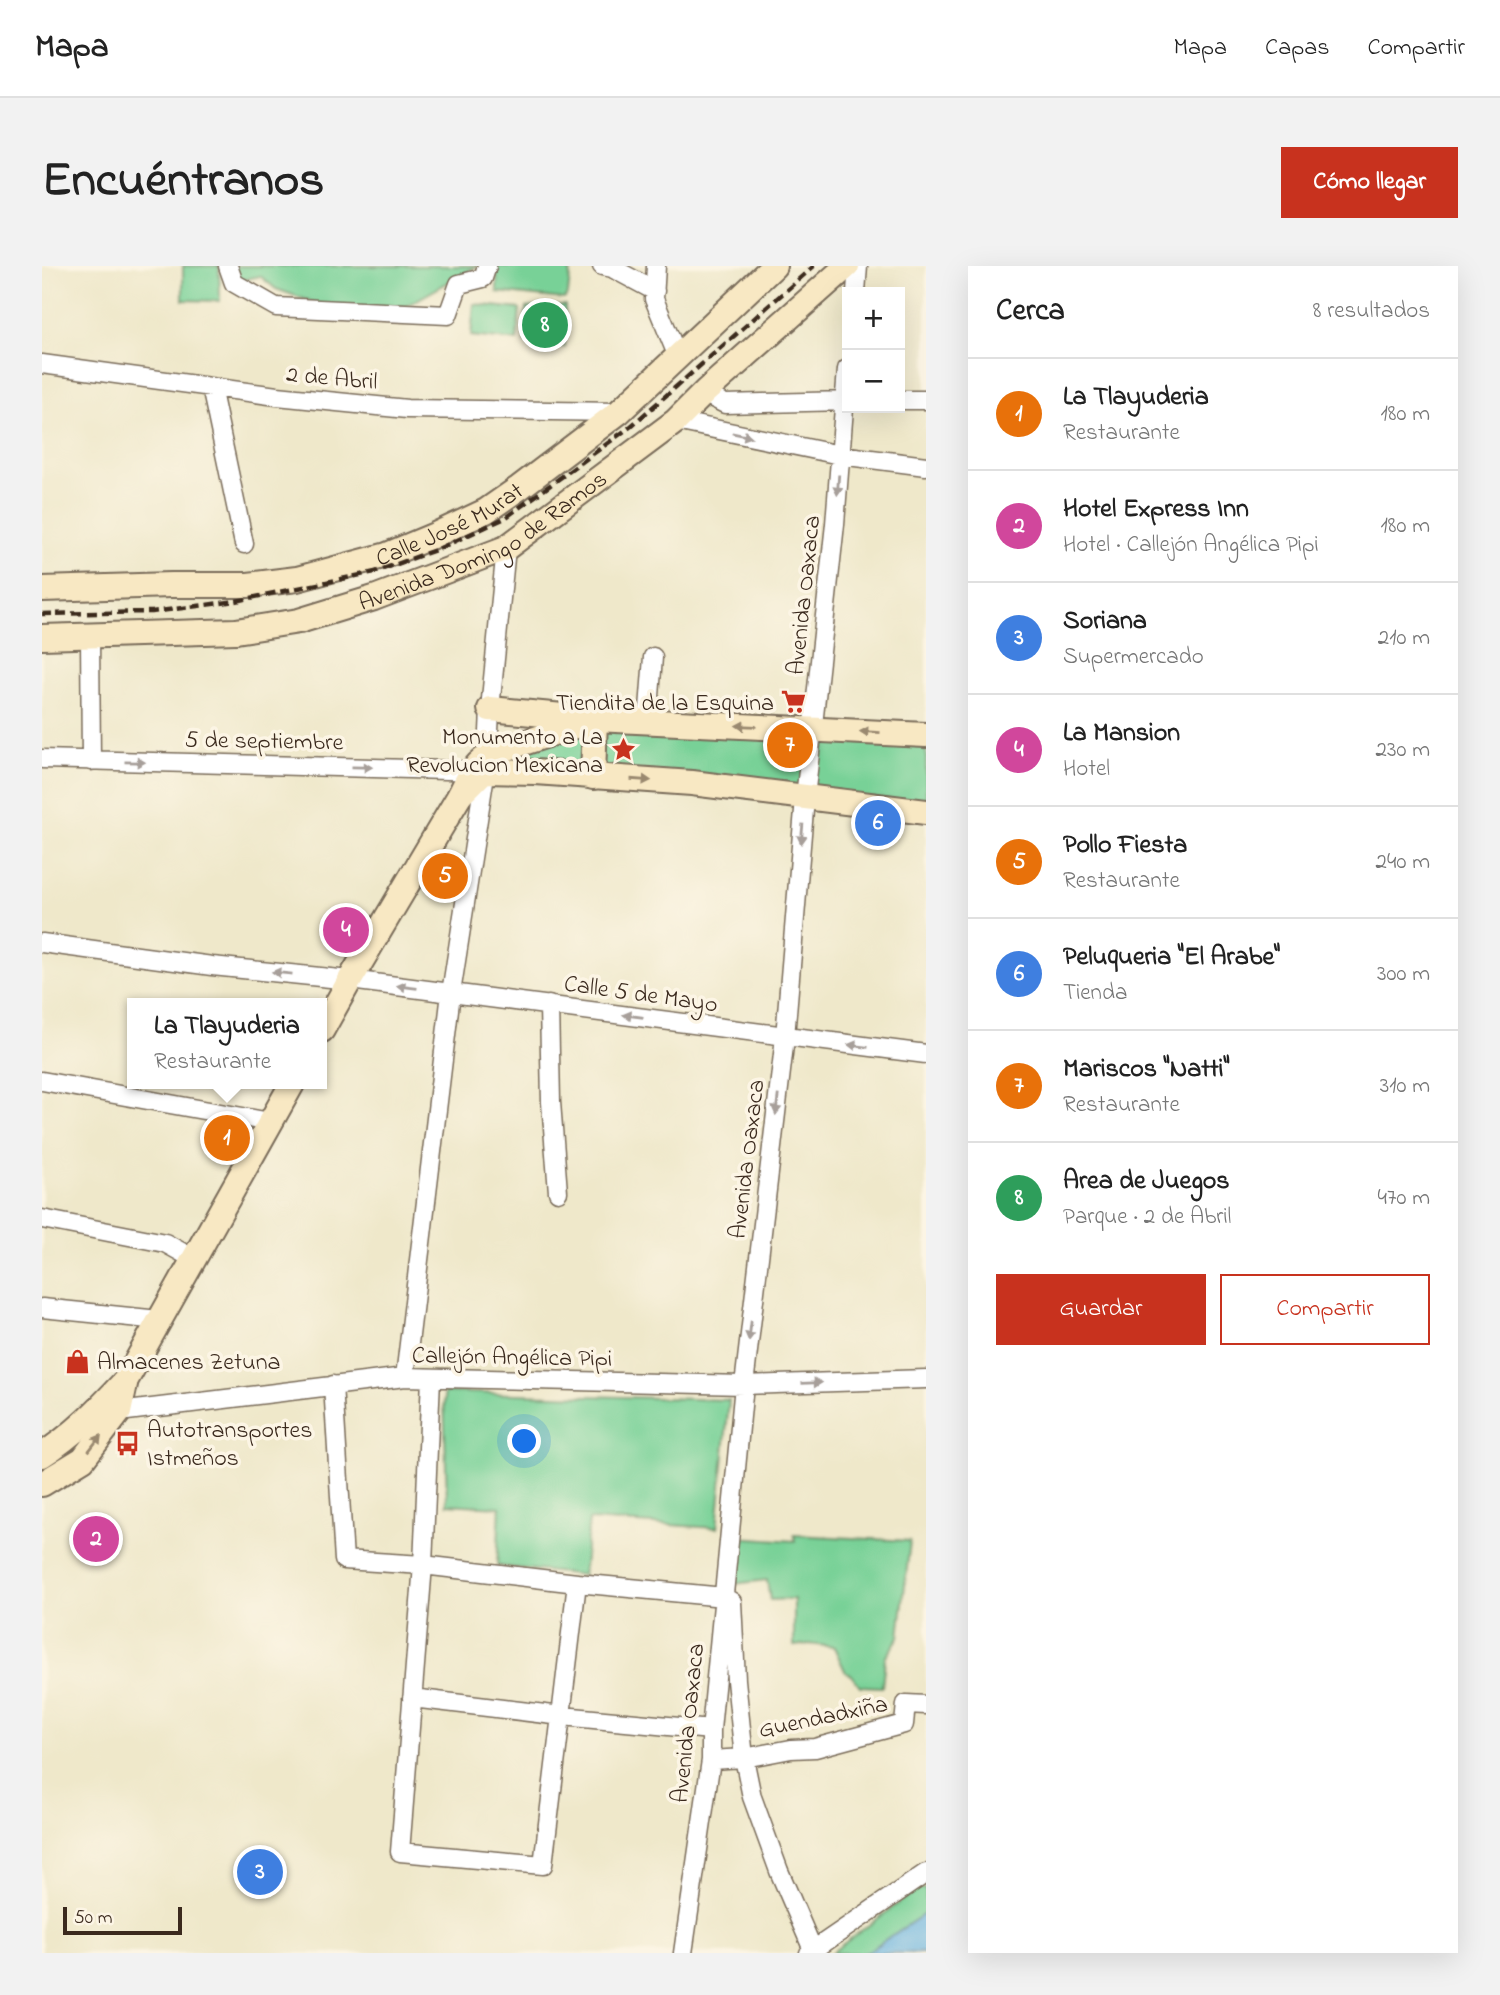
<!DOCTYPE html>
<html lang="es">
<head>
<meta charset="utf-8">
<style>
	:root { --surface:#fff; --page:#f2f2f2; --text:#222; --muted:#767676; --line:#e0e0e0; --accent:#c8321e }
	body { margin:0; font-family:"Indie Flower",sans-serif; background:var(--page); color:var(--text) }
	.controls { position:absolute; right:21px; top:21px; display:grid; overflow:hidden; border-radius:0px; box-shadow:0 7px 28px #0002 }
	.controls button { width:63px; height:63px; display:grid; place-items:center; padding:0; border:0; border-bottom:2px solid var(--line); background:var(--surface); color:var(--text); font:35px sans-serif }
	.scale { position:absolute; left:21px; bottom:18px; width:119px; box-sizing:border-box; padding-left:7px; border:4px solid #3b2a1e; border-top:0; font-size:19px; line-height:24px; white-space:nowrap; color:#3b2a1e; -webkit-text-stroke:5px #fcf5e5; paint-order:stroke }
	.you { position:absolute; left:483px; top:1176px; width:24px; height:24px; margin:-18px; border:5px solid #fff; border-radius:50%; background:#1a73e8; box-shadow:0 0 0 10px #1a73e833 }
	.badge { display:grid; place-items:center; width:46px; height:46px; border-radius:50%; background:var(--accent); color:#fff; font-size:23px; font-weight:700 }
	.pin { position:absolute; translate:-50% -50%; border:4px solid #fff; box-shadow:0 2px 7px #0006 }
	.popup { position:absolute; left:85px; top:732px; width:200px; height:91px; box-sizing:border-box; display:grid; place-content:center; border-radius:0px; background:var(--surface); filter:drop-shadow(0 2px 5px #0005); font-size:23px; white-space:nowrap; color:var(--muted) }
	.popup b { font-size:26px; color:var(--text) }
	.popup::after { content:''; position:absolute; left:50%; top:100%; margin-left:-14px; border:14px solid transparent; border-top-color:var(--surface) }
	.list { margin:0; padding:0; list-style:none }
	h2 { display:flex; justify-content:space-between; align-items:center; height:91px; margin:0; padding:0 28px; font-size:30px }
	h2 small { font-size:23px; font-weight:400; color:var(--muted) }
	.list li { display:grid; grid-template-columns:46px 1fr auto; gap:21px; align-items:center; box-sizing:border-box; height:112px; padding:0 28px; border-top:2px solid var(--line) }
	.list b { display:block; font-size:26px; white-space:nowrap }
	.list p { margin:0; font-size:23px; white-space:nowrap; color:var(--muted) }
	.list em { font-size:23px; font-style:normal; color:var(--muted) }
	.actions { display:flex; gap:14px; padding:21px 28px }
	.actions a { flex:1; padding:16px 0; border:2px solid var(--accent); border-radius:0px; text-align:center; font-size:24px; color:var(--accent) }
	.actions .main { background:var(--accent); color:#fff }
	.map { position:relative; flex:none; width:884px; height:1687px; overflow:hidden; border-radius:0px }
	header { display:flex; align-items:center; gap:42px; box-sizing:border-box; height:98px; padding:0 35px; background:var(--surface); border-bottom:2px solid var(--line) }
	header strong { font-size:33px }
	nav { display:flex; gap:38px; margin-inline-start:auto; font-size:24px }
	.intro { display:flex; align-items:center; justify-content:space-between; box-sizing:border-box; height:168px; padding:0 42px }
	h1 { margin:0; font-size:49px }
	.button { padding:18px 32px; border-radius:0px; background:var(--accent); color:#fff; font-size:24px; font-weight:700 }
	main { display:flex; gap:42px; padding:0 42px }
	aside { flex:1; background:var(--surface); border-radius:0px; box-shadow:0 7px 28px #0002 }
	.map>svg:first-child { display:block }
	.green { fill:#78d197; stroke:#5a7e5a; stroke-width:2 }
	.water { fill:#67b3e0; stroke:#516e7f; stroke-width:2 }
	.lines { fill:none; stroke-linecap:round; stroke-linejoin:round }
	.street-casing { stroke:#7a6c5a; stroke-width:21 }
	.secondary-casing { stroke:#7a6c5a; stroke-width:28 }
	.street { stroke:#fff; stroke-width:18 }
	.secondary { stroke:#f8e8c3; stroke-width:24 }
	.rail { stroke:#3b2a1e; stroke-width:4.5; stroke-dasharray:10 5; stroke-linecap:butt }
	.oneway { fill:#a79f9a }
	.oneway2 { fill:#9a8970 }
	.labels { text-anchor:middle; stroke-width:7; stroke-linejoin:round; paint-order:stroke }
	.street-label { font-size:24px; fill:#3b2a1e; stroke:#fcf5e5 }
	.poi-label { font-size:24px; fill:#3b2a1e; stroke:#fcf5e5; text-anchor:end }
</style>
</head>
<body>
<header>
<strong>Mapa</strong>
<nav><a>Mapa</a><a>Capas</a><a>Compartir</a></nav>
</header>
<div class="intro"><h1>Encuéntranos</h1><a class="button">Cómo llegar</a></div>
<main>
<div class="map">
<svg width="884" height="1687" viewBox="0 0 884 1687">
	<rect width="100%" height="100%" fill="#fcf5e5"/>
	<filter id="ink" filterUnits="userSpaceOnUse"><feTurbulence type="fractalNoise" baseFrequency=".0143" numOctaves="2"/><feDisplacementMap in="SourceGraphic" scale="14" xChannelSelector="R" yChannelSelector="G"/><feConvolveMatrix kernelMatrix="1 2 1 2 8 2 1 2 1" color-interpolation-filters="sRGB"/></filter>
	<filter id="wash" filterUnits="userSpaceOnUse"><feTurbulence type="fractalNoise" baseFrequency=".00686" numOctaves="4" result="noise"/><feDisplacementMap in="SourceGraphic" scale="28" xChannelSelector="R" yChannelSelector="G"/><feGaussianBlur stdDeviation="1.57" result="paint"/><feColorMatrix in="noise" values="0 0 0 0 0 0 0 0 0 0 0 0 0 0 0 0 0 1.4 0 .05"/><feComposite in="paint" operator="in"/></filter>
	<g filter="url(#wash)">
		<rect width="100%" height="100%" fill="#efe8ca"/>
		<!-- green -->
		<path class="green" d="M141,0H177L178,35L141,34Z
			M192,0H435L364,40L293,44L234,23L218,10L196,15Z
			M455,0H529L526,28L522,33L455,26Z
			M432,38L478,43L475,75L429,70Z
			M523,39V81L483,76L484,42Z
			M553,453L884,469V548L450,505L463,483Z
			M402,1126L687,1134L675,1262L547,1254L541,1309L455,1300L458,1241L405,1238Z
			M752,1269L868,1275L857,1371L843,1392L840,1421L818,1420L810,1409L804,1407L792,1381L767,1378L752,1380V1333L728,1334L725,1314L691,1318L694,1271L753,1275Z
			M876,1623H884V1687H789Z"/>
		<!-- water -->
		<path class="water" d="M884,1647V1687H823Z"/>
	</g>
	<g filter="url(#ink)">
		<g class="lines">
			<defs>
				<path id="street" d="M186,0L192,17L234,41L406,49L417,18L441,12L445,0
					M560,0L570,2L613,25
					M614,0L612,33L636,91
					M814,26L816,0
					M0,98L235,130L365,143L577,146
					M169,121L202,278
					M664,125L671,132L683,138L805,135
					M858,134H884
					M634,155L798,189L884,200
					M48,371L49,495
					M606,456L611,391
					M0,493L441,505
					M0,677L170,700L308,714L884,788
					M507,739L509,836L516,926
					M0,815L228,856
					M0,953L123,977L152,993
					M0,1042L117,1054
					M363,1111L409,727L446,489L448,443L464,282
					M389,1112L381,1299L358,1586L501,1599L535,1317
					M291,1119L302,1294L381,1299L535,1317L682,1331L690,1336L694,1414L702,1492L710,1531L737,1605L771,1684
					M68,1144L77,1146L363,1111L702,1119L884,1113
					M370,1432L520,1450L669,1464
					M669,1494L702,1492L749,1483L773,1482L862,1458L864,1438L884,1439
					M641,1687L669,1494V1464L702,1119L743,771L763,532L793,258L805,103
					M767,1687L884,1607"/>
				<g id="secondary">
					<path id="s1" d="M0,323L129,319H206L255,313L345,289L393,269L444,245L477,222L577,146L732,0"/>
					<path id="s2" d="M0,371L194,365L257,355L332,332L464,282L634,155L664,125L805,0"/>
					<path d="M448,443L553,453L884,469"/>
					<path d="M551,511L553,453"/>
					<path d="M418,529L442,505L493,506L650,517L884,546"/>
					<path d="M280,764L308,714L418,529C427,510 433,495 454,486L542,457"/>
					<path d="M0,1189C32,1169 58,1142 84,1114L250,818"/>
					<path d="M0,1218L41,1193L77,1146L83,1118"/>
				</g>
			</defs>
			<!-- street casing -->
			<use href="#street" class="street-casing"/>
			<!-- secondary casing -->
			<use href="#secondary" class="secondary-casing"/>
			<!-- street -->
			<use href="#street" class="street"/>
			<!-- secondary -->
			<use href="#secondary" class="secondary"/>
			<!-- rail -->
			<path class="rail" d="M0,348L110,346L194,335L333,306L396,283L463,252L588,161L772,0"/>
		</g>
		<!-- one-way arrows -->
		<defs><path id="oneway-solid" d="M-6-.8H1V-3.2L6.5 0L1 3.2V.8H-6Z" transform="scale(1.75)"/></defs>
		<g class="oneway">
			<use href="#oneway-solid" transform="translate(700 169) rotate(12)"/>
			<use href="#oneway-solid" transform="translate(796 219) rotate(94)"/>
			<use href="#oneway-solid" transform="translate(93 496) rotate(1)"/>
			<use href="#oneway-solid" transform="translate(320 501) rotate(1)"/>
			<use href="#oneway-solid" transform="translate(760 568) rotate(95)"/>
			<use href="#oneway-solid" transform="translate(240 707) rotate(-174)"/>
			<use href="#oneway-solid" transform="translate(365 721) rotate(-173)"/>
			<use href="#oneway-solid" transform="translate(591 750) rotate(-172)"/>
			<use href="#oneway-solid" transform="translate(816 780) rotate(-173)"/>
			<use href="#oneway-solid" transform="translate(735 839) rotate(97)"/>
			<use href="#oneway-solid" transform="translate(708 1065) rotate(97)"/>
			<use href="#oneway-solid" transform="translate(770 1117) rotate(-2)"/>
		</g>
		<g class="oneway2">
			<use href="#oneway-solid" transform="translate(704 460) rotate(-178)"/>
			<use href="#oneway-solid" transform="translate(828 466) rotate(-177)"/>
			<use href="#oneway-solid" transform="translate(599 514) rotate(4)"/>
			<use href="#oneway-solid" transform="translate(53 1177) rotate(-52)"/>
		</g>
	</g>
	<!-- icons -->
	<defs>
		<symbol id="supermarket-bare" viewBox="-9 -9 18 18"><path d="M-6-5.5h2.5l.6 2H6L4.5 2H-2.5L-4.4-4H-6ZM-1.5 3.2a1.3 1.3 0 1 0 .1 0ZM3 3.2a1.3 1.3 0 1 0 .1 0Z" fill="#c8321e" stroke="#fcf5e5" stroke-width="2.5" paint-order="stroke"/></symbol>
		<symbol id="sight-bare" viewBox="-9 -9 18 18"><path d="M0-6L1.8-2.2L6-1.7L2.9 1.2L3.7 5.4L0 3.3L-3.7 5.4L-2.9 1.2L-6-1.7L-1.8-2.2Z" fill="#c8321e" stroke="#fcf5e5" stroke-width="2.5" paint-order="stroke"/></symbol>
		<symbol id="shop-bare" viewBox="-9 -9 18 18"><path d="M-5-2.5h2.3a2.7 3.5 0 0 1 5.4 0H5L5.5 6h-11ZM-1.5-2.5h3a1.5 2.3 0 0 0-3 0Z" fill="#c8321e" stroke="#fcf5e5" stroke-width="2.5" paint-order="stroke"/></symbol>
		<symbol id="bus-bare" viewBox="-9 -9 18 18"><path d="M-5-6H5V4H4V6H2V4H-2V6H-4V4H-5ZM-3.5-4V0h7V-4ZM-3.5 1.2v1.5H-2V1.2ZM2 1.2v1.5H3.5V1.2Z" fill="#c8321e" stroke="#fcf5e5" stroke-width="2.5" paint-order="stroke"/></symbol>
	</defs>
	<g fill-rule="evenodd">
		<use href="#supermarket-bare" x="734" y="418" width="35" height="35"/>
		<use href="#sight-bare" x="564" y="466" width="35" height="35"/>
		<use href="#shop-bare" x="18" y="1078" width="35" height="35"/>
		<use href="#bus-bare" x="68" y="1160" width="35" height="35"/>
	</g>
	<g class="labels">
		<!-- street labels -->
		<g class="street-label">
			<text transform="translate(290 111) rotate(5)" y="8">2 de Abril</text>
			<text dy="8" stroke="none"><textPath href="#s1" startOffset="418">Calle José Murat</textPath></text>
			<text dy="8" stroke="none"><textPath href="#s2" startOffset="460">Avenida Domingo de Ramos</textPath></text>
			<text transform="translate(761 329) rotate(-84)" y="8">Avenida Oaxaca</text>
			<text transform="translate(222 474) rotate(1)" y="8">5 de septiembre</text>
			<text transform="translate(599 727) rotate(8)" y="8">Calle 5 de Mayo</text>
			<text transform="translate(704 893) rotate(-83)" y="8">Avenida Oaxaca</text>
			<text transform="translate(470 1090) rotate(1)" y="8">Callejón Angélica Pipi</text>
			<text transform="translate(781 1450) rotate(-12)" y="8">Guendadxiña</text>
			<text transform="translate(645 1457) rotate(-84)" y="8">Avenida Oaxaca</text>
		</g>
		<!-- poi labels -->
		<g class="poi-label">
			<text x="732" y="444">Tiendita de la Esquina</text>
			<text x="561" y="478">Monumento a La<tspan x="561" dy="28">Revolucion Mexicana</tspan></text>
			<text x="55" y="1103" text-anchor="start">Almacenes Zetuna</text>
			<text x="105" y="1171" text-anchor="start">Autotransportes<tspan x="105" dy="28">Istmeños</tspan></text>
		</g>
	</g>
</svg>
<div class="controls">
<button>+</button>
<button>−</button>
</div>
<div class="scale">50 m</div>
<div class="you"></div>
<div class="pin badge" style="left:185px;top:872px;background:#e8710a">1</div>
<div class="popup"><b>La Tlayuderia</b>Restaurante</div>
<div class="pin badge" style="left:54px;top:1273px;background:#d1479c">2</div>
<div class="pin badge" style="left:218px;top:1606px;background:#3f7fe0">3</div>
<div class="pin badge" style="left:304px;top:664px;background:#d1479c">4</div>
<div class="pin badge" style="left:403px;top:610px;background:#e8710a">5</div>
<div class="pin badge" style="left:836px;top:557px;background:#3f7fe0">6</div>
<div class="pin badge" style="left:748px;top:479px;background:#e8710a">7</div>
<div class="pin badge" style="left:503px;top:59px;background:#2e9e5b">8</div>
</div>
<aside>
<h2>Cerca<small>8 resultados</small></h2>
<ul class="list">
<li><span class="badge" style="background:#e8710a">1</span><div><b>La Tlayuderia</b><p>Restaurante</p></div><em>180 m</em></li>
<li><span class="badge" style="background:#d1479c">2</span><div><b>Hotel Express Inn</b><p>Hotel · Callejón Angélica Pipi</p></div><em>180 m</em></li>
<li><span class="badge" style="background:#3f7fe0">3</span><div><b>Soriana</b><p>Supermercado</p></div><em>210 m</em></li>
<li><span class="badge" style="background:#d1479c">4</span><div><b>La Mansion</b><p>Hotel</p></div><em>230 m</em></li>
<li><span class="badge" style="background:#e8710a">5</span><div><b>Pollo Fiesta</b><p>Restaurante</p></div><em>240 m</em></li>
<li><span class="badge" style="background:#3f7fe0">6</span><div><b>Peluqueria &quot;El Arabe&quot;</b><p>Tienda</p></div><em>300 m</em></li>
<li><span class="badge" style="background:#e8710a">7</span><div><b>Mariscos &quot;Natti&quot;</b><p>Restaurante</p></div><em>310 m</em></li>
<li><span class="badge" style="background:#2e9e5b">8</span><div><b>Area de Juegos</b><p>Parque · 2 de Abril</p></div><em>470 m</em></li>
</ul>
<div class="actions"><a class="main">Guardar</a><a>Compartir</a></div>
</aside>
</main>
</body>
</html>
